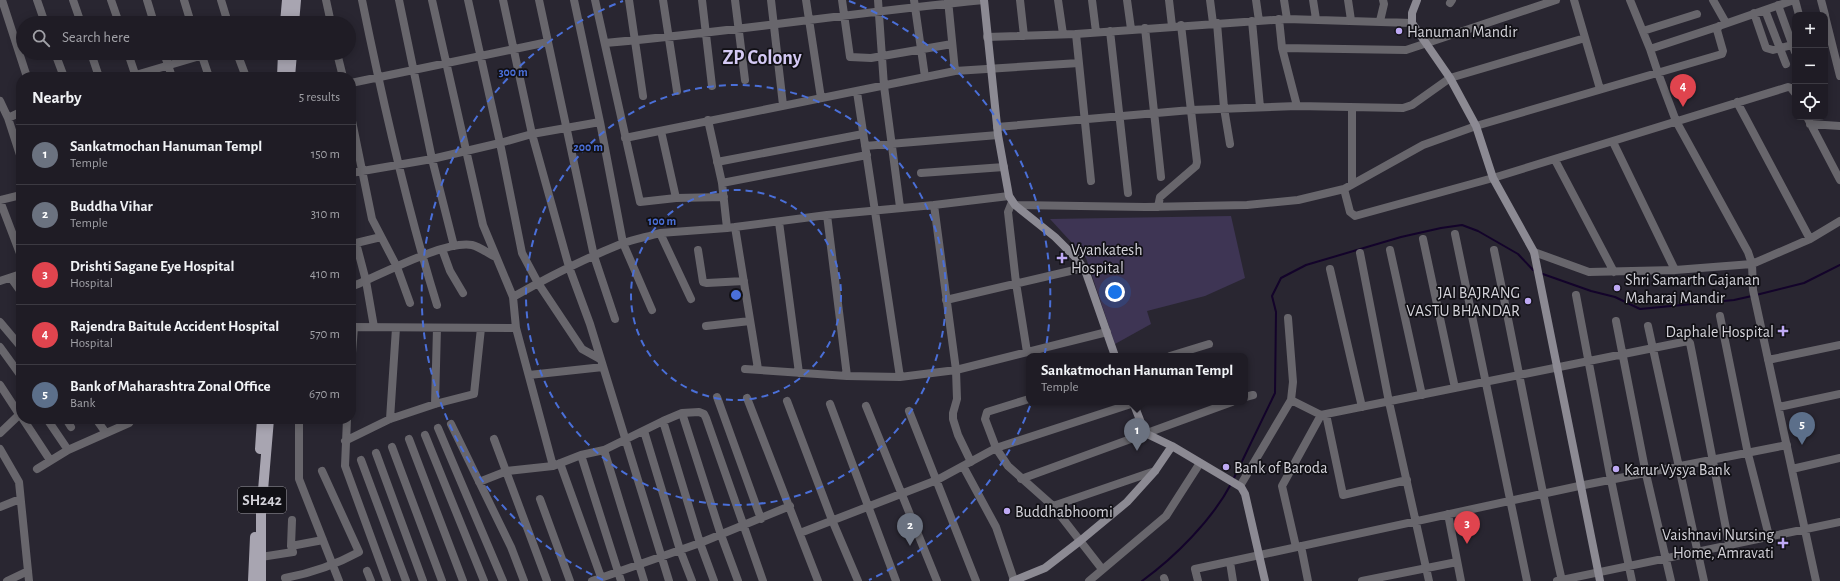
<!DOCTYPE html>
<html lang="en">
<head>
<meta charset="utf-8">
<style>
	:root { --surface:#1f1c25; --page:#2c2932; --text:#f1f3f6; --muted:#a1a1a7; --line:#3c3a42; --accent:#8c9099 }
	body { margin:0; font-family:"Alegreya Sans",sans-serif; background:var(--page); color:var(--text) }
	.controls { position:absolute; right:12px; top:12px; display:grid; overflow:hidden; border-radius:8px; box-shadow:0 2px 10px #0003 }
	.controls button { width:36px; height:36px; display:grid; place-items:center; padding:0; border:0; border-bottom:1px solid var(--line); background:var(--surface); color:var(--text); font:20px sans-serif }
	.you { position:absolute; left:1115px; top:292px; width:14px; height:14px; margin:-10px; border:3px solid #fff; border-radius:50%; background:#1a73e8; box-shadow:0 0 0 6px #1a73e833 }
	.badge { display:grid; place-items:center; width:26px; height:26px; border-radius:50%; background:var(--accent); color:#fff; font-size:13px; font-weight:700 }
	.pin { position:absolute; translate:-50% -33px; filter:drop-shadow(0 1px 2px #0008) }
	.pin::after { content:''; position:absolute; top:21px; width:14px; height:12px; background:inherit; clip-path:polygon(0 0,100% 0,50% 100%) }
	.popup { position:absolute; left:1026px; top:353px; width:222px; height:52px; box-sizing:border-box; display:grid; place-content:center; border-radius:8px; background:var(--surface); filter:drop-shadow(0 1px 3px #0005); font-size:13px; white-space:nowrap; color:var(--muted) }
	.popup b { font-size:15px; color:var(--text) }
	.popup::after { content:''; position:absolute; left:50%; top:100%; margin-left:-8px; border:8px solid transparent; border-top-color:var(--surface) }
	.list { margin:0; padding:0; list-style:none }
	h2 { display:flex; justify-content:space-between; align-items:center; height:52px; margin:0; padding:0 16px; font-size:17px }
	h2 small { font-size:13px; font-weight:400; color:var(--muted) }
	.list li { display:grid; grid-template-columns:26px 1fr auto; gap:12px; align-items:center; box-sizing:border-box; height:60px; padding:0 16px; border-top:1px solid var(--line) }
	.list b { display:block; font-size:15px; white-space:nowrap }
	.list p { margin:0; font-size:13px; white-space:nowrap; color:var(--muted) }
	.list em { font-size:13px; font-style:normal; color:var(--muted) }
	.icon { flex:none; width:22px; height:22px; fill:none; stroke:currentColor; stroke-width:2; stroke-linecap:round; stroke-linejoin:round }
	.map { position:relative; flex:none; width:1840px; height:581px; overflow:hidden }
	.search { position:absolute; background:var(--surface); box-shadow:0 2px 10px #0003; left:16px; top:16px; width:340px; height:44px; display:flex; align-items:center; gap:10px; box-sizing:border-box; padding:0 14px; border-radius:22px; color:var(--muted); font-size:15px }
	.panel { position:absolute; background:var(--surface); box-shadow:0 2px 10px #0003; left:16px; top:72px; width:340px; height:352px; border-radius:16px }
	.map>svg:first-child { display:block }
	.green { fill:#3e3554 }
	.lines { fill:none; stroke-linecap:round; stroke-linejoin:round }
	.stream { stroke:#13032a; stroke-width:2 }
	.street { stroke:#68666c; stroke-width:8 }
	.secondary { stroke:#8c8a93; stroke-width:8 }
	.primary { stroke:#a8a5b1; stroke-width:10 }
	.ring { fill:none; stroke:#4a6fd8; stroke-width:2; stroke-dasharray:7 5 }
	.poi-dot { fill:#bea9f4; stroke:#111015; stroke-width:1.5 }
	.labels { text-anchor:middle; stroke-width:3.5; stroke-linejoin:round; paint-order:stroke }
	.shield { fill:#111015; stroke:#99989e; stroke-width:1 }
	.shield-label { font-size:15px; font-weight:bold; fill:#d3d2d9 }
	.poi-label { font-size:16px; fill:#d3d2d9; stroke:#111015; text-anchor:start }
	.district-label { font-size:20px; font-weight:bold; fill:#d4c9f4; stroke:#111015 }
	.centre { fill:#4a6fd8; stroke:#111015; stroke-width:2 }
	.ring-label { font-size:12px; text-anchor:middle; font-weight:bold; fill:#4a6fd8; stroke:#111015; stroke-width:3.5; stroke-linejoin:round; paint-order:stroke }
</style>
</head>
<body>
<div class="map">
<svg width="1840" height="581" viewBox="0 0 1840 581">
	<rect width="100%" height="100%" fill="#292631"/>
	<!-- green -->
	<path class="green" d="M1231,216L1245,278L1205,296L1147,311L1151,324L1115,344L1086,258L1050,219Z"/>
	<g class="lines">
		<!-- stream -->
		<path class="stream" d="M1540,273L1591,291L1615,297L1640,309L1734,300L1752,296
			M1756,295L1804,283L1840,265
			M1233,480L1275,393L1276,312L1272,296L1281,278L1306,265L1401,237L1441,228L1462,225L1478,231L1518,254L1533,270L1536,271
			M1142,581C1175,557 1212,520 1231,484"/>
		<!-- street -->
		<path class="street" d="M2,0L27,77
			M37,0L45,23
			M73,0L81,23
			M111,0L119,23
			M147,0L154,23
			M184,0L191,23
			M221,0L228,23
			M326,0L331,23
			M362,0C383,103 406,205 437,305
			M399,0L432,159L454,246
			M432,0L483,225L513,297L516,328L553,466
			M468,0L500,143L522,253L538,283L582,349L600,359
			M503,0L532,134L569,267L590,324L669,581
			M539,0L594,256L615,319
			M574,0L600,122L623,243L652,310
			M595,0L640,202L676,198L724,197
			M629,0L643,96
			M663,0L677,91
			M702,0L712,86
			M735,0L745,80
			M771,0L783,105
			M806,0L821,98
			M842,0L850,57L871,58L952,44
			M878,0L884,86L900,207
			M914,0L925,77
			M948,0L955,71
			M1020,0L1024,36
			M1058,0L1063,34
			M1092,0L1096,32
			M1127,0L1131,29
			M1169,0L1172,26
			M1210,0L1213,23
			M1256,0L1259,21
			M1284,0L1287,19
			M1313,0L1316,19
			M1348,0L1351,20
			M1574,0L1600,89
			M1630,0L1650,49L1658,73L1676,121L1748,252L1752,264L1753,290L1816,581
			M1713,0L1726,23
			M1795,0L1799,15
			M1821,0L1825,15
			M1450,3L1452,0
			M1778,5L1795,52
			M1765,10L1786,64
			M1754,13L1766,48L1773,50L1792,45
			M1825,16L1840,76
			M1279,19L1282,48L1297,106
			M1252,21L1260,107
			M1380,21L1384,4L1383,0
			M1217,23L1224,108L1230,144
			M1145,28L1161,177
			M1110,31L1128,193
			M1643,31L1697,14
			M1076,34L1091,181
			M987,37L1076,34L1287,19L1412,23
			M605,43C732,32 857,12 984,0
			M1282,48L1406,50L1556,0
			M1650,49L1717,27
			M55,53L64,77
			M91,53L99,77
			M128,53L136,77
			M164,53L172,77
			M201,53L209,77
			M237,53L246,77
			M337,53L343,77
			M129,77L210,53
			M351,83L548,42
			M857,92L900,377
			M0,101L8,118L21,158
			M1737,102L1810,239
			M1352,108V184
			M351,116L372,219L397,267L410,303
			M1807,117L1840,180
			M8,118L21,112
			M708,120L722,183L727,228
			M1810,124L1840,126
			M997,127L1191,110L1297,106L1403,108L1412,105L1450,78L1585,38
			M661,131L676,198
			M625,138L955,71L1079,63
			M1613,142L1675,270
			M865,146L998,135
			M1555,160L1614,272
			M717,162L863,134
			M351,173L432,159L500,143L532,134L600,122
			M921,173L1004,167
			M722,183L867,155
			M1344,189L1350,212L1355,216L1493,178L1788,87L1791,88L1795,93
			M0,200L21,195
			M0,201L21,256
			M1012,202L1008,212L1016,283L1027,352
			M934,205L956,370L957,399L953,413V419L958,435L971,462
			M1015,205L1145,207L1247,205L1298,200L1344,189L1423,145L1476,126L1722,54L1723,51L1717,30L1719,26L1794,0
			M1158,207L1160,197L1196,166L1197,162L1181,25
			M827,215L847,376
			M779,222L799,373
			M735,227L758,369
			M1455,234L1527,581
			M1423,239L1455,388
			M442,249L450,271L463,293
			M698,250L703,282L707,283L744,281
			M1390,250L1422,395
			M1494,250C1517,360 1537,471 1562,581
			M1534,252L1589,272L1675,270L1752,264L1810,239L1840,221
			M1360,253L1389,402L1429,581
			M1330,269L1362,407
			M11,278L21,292
			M0,281L21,274
			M351,287C379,276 444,240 472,245C480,247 489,254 496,257
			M1576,295L1611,480L1632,581
			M513,297C548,277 584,259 621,244C634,239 647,237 660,233
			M691,299L660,233L727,228L827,215L934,205L1009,196
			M946,300L1083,268
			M1720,316L1748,454L1769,536
			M1288,318L1293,382L1291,400
			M1616,321L1646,474L1671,581
			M0,322L21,347
			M706,326L750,321
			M1648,326L1704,581
			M351,327L516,328
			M374,327L366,281L356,243L381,237
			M0,347L21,376
			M1170,356L1209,344
			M1768,360L1840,345
			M351,366L354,327
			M745,369L847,376L900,377L956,370L1107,332
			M529,375L603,367
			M0,385L21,417
			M717,397L761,519
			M1245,397L1253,395
			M747,398L818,581
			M1029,399L987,412L985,419L996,448L1008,466L1053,506L1102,569
			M787,401L832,520L858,581
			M435,404L437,328
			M830,404L896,581
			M866,406L937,581
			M1779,407L1840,394
			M909,411L976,581
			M682,413L721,535L738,581
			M1326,414L1343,495L1407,480
			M23,419L50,460
			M47,419L68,450
			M66,419L71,427
			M96,419L106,433
			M299,419V479L339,581
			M347,419L345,466L387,581
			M390,419L396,328
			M663,421L700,543L714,581
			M451,424L511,547L524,581
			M438,428L503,581
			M644,431L680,550L692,581
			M0,433L21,413
			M425,435L484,581
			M409,439L463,581
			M494,439L547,581
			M345,441L390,419L435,404L474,394L481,328
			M392,447L442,581
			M0,449L19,482L29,581
			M604,450L644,581
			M376,453L423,581
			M581,455L621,581
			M361,460L406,581
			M560,463L601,577
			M963,466L996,527L1014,580
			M37,469L68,450L129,423L132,419
			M1792,469L1840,458
			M1021,479L1232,402
			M479,482L507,471L553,466L581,455L604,450L663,421L682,413L699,412L704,414L706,418L763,581
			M1240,486L1291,400L1321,415L1688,341L1690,343L1692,353L1729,544
			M540,499L570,581
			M1053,506L1155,471
			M0,507L20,499
			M1448,514L1461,581
			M800,533L937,480L996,448L1137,402
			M291,546L323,540
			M1301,546L1308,581
			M1296,547L1282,486L1321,415
			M261,557L293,552L291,546L292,520
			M1230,562L1233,581
			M367,571L371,581
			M285,578C312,573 335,565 359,552L322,471
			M1164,578L1165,581
			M7,581L28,571
			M592,581L700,543L790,506
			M1089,581L1166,516L1200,463
			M1198,581L1195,569L1579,486L1787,445
			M1362,581L1457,562
			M1557,581L1840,522"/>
		<!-- secondary -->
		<path class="secondary" d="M984,0L998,135L1009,196L1015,205L1055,237L1077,259L1085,270L1115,356
			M1417,0L1412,13V23L1450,78L1476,126L1493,178L1534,252L1600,581
			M1133,402L1145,433L1172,446L1241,487L1245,494L1265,581
			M1013,581L1045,568L1080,541L1127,502L1155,471L1172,446"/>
		<!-- primary -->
		<path class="primary" d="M285,23L287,0
			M294,23L296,0
			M282,77L283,53
			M290,77L292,53
			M260,449L262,419
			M253,581L255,537
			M261,581V514L269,419"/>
	</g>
	<!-- distance rings -->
	<g class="ring">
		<circle cx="736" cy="295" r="105"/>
		<circle cx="736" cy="295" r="210"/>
		<path d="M603 580A315 315 0 0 1 623 1M849 1A315 315 0 0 1 869 580"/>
	</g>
	<!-- markers -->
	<g class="poi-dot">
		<circle cx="1399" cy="31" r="4"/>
		<path d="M1060 252h4v4h4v4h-4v4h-4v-4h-4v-4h4z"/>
		<circle cx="1617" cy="288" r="4"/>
		<circle cx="1528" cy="301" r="4"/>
		<path d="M1781 325h4v4h4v4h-4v4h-4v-4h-4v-4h4z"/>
		<circle cx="1226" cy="467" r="4"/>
		<circle cx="1616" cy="469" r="4"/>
		<circle cx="1007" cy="511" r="4"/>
		<path d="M1781 537h4v4h4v4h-4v4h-4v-4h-4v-4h4z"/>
	</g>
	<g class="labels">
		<!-- shield labels -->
		<rect class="shield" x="238" y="487" width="48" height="26" rx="3"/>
		<g class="shield-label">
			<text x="262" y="505">SH242</text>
		</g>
		<!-- poi labels -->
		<g class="poi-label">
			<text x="1407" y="37">Hanuman Mandir</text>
			<text x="1071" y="255">Vyankatesh<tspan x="1071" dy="18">Hospital</tspan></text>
			<text x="1625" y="285">Shri Samarth Gajanan<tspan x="1625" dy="18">Maharaj Mandir</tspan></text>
			<text x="1520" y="298" text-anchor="end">JAI BAJRANG<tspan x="1520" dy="18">VASTU BHANDAR</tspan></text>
			<text x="1774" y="337" text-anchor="end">Daphale Hospital</text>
			<text x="1234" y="473">Bank of Baroda</text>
			<text x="1624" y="475">Karur Vysya Bank</text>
			<text x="1015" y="517">Buddhabhoomi</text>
			<text x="1774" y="540" text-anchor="end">Vaishnavi Nursing<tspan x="1774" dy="18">Home, Amravati</tspan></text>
		</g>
		<!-- district labels -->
		<g class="district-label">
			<text x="762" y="64">ZP Colony</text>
		</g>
	</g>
	<circle cx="736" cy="295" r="6" class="centre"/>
	<g class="ring-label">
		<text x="513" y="76">300 m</text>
		<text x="588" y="151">200 m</text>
		<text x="662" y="225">100 m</text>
	</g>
</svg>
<div class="controls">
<button>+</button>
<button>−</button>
<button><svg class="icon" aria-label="locate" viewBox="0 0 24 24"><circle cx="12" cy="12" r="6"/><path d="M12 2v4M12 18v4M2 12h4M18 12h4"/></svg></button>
</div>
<div class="you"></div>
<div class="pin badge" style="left:1137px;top:451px;background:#6b7280">1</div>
<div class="popup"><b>Sankatmochan Hanuman Templ</b>Temple</div>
<div class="pin badge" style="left:910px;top:546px;background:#6b7280">2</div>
<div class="pin badge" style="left:1467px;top:544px;background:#e0444e">3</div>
<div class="pin badge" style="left:1683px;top:107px;background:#e0444e">4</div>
<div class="pin badge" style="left:1802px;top:445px;background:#5c6f8a">5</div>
<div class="search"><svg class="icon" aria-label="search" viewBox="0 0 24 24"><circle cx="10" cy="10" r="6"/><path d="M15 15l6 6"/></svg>Search here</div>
<section class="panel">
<h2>Nearby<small>5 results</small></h2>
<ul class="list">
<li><span class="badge" style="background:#6b7280">1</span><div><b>Sankatmochan Hanuman Templ</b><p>Temple</p></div><em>150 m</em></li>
<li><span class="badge" style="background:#6b7280">2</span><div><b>Buddha Vihar</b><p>Temple</p></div><em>310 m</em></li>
<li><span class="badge" style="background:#e0444e">3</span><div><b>Drishti Sagane Eye Hospital</b><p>Hospital</p></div><em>410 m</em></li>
<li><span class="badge" style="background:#e0444e">4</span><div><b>Rajendra Baitule Accident Hospital</b><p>Hospital</p></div><em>570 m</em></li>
<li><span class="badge" style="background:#5c6f8a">5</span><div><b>Bank of Maharashtra Zonal Office</b><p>Bank</p></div><em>670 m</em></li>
</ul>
</section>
</div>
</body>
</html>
